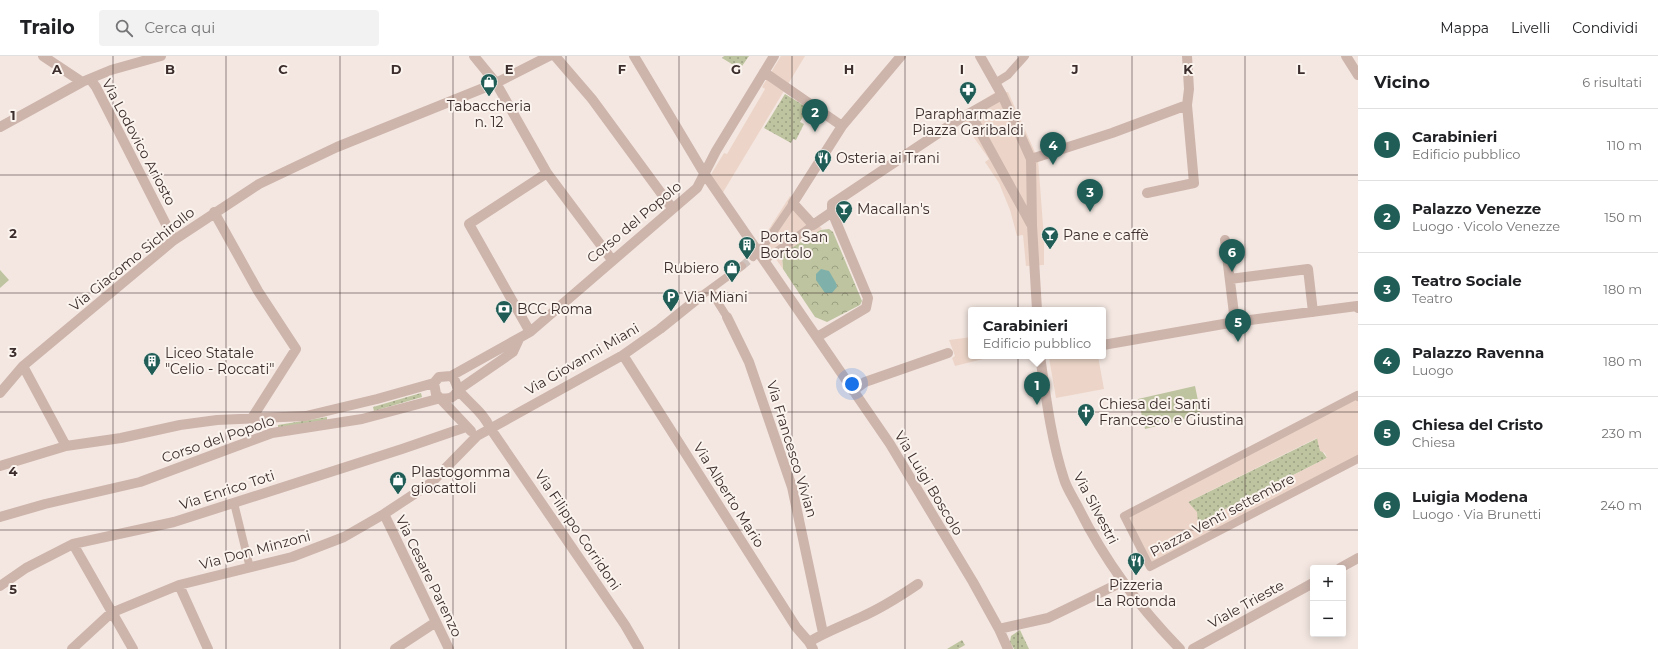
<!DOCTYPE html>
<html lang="it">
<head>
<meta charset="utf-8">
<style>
	:root { --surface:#fff; --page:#f2f2f2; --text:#202124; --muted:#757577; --line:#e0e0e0; --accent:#205d56 }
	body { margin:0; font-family:Montserrat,sans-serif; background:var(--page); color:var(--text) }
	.controls { position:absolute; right:12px; bottom:12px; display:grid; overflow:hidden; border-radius:4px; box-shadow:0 2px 10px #0003 }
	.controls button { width:36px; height:36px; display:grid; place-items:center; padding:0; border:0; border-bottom:1px solid var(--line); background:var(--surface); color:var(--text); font:20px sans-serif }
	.you { position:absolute; left:852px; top:328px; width:14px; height:14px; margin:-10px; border:3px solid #fff; border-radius:50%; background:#1a73e8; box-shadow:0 0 0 6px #1a73e833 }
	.badge { display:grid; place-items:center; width:26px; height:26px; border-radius:50%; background:var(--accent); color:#fff; font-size:13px; font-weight:700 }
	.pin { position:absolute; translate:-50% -33px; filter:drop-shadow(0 1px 2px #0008) }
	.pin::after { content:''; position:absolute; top:21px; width:14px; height:12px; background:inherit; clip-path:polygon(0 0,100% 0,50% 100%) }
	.popup { position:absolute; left:968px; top:251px; width:138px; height:52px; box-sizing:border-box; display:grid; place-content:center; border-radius:4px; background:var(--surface); filter:drop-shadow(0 1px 3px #0005); font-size:13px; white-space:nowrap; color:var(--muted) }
	.popup b { font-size:15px; color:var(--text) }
	.popup::after { content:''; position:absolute; left:50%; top:100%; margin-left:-8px; border:8px solid transparent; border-top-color:var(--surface) }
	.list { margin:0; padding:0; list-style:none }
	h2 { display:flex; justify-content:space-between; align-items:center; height:52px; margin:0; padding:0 16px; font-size:17px }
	h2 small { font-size:13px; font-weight:400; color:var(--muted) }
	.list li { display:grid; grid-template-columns:26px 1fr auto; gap:12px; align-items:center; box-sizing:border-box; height:72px; padding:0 16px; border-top:1px solid var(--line) }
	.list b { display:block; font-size:15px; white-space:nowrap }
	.list p { margin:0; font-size:13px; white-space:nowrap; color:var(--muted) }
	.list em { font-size:13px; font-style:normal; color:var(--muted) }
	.icon { flex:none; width:22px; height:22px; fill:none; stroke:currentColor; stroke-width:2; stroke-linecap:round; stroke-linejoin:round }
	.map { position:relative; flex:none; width:1358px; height:593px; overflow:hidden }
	header { display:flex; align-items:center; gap:24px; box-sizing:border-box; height:56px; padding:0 20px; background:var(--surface); border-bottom:1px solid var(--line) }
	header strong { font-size:19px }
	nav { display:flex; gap:22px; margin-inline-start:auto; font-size:14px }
	.search { width:280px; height:36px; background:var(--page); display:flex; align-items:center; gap:10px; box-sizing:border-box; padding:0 14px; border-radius:4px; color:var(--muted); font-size:15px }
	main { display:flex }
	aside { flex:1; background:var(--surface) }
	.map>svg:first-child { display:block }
	.grass { fill:url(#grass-dots) }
	.park { fill:url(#park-crowns) }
	.pitch { fill:#bec4a0 }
	.plaza { fill:#ecd5c8; fill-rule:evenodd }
	.water { fill:#7fb1aa }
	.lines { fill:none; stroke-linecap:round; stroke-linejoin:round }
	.pedestrian-tunnel { stroke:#cfc2bd; stroke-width:8; stroke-dasharray:8 4; stroke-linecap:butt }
	.pedestrian { stroke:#cdb5ac; stroke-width:8 }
	.minor { stroke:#cdb5ac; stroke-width:10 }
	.grid { fill:none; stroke:#3b2d2b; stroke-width:1; stroke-opacity:0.55 }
	.labels { text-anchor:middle; stroke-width:4; stroke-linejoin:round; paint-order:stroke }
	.poi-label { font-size:14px; fill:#3b2d2b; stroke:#fbf3ee; text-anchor:start }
	.street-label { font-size:14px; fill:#3b2d2b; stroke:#fbf3ee }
	.grid-label { font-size:13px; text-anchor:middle; font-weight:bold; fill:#3b2d2b; stroke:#fbf3ee; stroke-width:4; stroke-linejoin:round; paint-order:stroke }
</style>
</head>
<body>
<header>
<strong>Trailo</strong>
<div class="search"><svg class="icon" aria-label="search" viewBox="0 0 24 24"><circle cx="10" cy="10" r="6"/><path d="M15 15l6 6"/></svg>Cerca qui</div>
<nav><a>Mappa</a><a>Livelli</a><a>Condividi</a></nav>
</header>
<main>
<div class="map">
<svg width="1358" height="593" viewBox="0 0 1358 593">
	<defs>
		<pattern id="grass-dots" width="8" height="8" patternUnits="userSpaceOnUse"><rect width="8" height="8" fill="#bec4a0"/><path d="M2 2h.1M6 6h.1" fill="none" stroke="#9ca083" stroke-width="1.8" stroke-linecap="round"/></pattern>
		<pattern id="park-crowns" width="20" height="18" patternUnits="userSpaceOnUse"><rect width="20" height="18" fill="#bec4a0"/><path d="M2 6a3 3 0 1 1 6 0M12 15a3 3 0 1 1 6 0" fill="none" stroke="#9ca083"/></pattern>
	</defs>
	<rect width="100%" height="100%" fill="#f4e7e1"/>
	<!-- grass -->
	<path class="grass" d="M724,0H749L740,13L722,2Z
		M785,38L808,52L800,66L804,68L796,84L793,83L791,87L764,72Z
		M421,337L422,341L374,355L373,351Z
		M327,361V364L278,372V369Z
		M1318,382L1319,391L1327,402L1198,467L1192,451L1188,446Z
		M1020,574L1029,593H1014L1010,586L1011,580Z
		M962,584L965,589L958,593H947Z"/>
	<!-- park -->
	<path class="park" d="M829,173L833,176L862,245L860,249L827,266L815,261L783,213C782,205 781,200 787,194L820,174Z"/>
	<!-- pitch -->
	<path class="pitch" d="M0,214L9,224L0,232Z
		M1195,330L1201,359L1145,373L1138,343Z"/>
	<!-- plaza -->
	<path class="plaza" d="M781,0H805L722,138L710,120L724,97L727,98L765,33L762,31Z
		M1008,36L1038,103L1044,182V209L1026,210L1023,179L1017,180L1010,154L999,127L985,106L989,103L965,69L961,58L994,37Z
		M790,140L811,159L822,173L785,196L782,202L783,213L762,184Z
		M971,281V300H995L955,310L952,302L955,300L949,284Z
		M1060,300H1098L1104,333L1056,342L1049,302Z
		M1358,341V403L1150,511L1124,460ZM1317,382L1320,395L1325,397L1327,402L1198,467L1197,456L1188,446Z"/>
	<!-- water -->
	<path class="water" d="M821,213L829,215L836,227L837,231L832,237H825L816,224V218Z"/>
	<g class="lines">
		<!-- pedestrian-tunnel -->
		<path class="pedestrian-tunnel" d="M742,210L753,201"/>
		<!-- pedestrian -->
		<path class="pedestrian" d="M995,27L1008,19L1025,0
			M753,201L765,188L793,147
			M765,204L813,169
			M710,234L727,261
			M701,240L742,210
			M1358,341L1357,339L1124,460L1150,511L1358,403
			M234,447L250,512"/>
		<!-- minor -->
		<path class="minor" d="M43,0L82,26
			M474,0L496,27L547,117L612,204
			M555,0L592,43L672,152
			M634,0L704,117L890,388L973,526L999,573L1008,593
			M980,0L1002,39L1031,103L1032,169L1037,254
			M1346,0L1358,19
			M764,16L842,70
			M90,23L96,31L174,184
			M970,57L1031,168
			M0,71L82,26L111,14L161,0
			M1031,103L1112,77L1187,49
			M1147,137L1194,127L1187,49L1189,33L1187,0
			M214,156L258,235L296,293L252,362
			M832,156L813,169L793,147L842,70L901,0
			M1225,184L1235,266
			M1230,223L1308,213L1313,256
			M727,261L749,306L792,431L823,577
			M530,276L469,168L547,117
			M817,281L866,252L868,242L832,156V148L961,62L1002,39
			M1103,289L1235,266L1357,250L1358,252
			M623,299L796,571L809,586L813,593
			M1040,300C1046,341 1051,383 1064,423C1067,433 1074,443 1079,453C1105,505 1139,551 1180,593
			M23,310L66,390
			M451,320C458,325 455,331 460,336C470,348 484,357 490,372L625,569L639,593
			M434,327L436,338L471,375
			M853,335L865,326L948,297
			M0,337L23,310L174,184L259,128L337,91L496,27L549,0
			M0,410L66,390L121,382L180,369L217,364L306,360L377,343L434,327L439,321L451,320L530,276L697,132L716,95L774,0
			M384,458L449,593
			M0,461L45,448L140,426L272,377L362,363L441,342C449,344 455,341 458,334L513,296L519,283
			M73,488L133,593
			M1340,512L1358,502
			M179,529L208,593
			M0,530L26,512L73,488L174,466L402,393L466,371
			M999,573L1048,562L1122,526
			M809,586C825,576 842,570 859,562C880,553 899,541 918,528
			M72,593L111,557L179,529L292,501L344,481L384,458L431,427L477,380L623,299L660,273L701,240
			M395,593L436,566
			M1193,593L1313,527"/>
	</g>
	<!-- grid -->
	<path class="grid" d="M113,0V593M226,0V593M340,0V593M453,0V593M566,0V593M679,0V593M792,0V593M905,0V593M1018,0V593M1132,0V593M1245,0V593M0,119H1358M0,237H1358M0,356H1358M0,474H1358"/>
	<!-- icons -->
	<defs>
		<symbol id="shop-pin" viewBox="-11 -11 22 30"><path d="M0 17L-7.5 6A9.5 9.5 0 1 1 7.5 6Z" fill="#205d56" stroke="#fbf3ee"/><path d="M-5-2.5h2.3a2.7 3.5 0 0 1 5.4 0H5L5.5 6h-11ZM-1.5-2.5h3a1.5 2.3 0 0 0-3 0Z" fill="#fff"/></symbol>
		<symbol id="pharmacy-pin" viewBox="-11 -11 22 30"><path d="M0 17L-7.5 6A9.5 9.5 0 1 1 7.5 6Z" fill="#205d56" stroke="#fbf3ee"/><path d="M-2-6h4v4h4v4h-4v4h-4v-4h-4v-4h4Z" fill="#fff"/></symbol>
		<symbol id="restaurant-pin" viewBox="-11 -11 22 30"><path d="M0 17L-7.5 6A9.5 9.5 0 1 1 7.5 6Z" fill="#205d56" stroke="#fbf3ee"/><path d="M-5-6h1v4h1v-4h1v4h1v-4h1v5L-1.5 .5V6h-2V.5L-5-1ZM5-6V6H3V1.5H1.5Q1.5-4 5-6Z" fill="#fff"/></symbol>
		<symbol id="bar-pin" viewBox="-11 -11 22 30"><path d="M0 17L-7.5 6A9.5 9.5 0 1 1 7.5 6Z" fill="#205d56" stroke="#fbf3ee"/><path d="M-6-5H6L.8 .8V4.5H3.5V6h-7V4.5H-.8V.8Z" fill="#fff"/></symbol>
		<symbol id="building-pin" viewBox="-11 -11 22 30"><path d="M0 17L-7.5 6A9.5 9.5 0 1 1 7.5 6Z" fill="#205d56" stroke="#fbf3ee"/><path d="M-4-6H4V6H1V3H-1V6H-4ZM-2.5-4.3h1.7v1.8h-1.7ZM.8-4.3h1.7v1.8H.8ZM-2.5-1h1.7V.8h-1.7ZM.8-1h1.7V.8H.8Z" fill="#fff"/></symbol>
		<symbol id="parking-pin" viewBox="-11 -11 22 30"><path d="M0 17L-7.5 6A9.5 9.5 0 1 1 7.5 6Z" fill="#205d56" stroke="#fbf3ee"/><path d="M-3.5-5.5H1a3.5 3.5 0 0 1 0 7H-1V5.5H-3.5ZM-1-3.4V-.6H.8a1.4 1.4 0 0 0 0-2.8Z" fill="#fff"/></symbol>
		<symbol id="bank-pin" viewBox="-11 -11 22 30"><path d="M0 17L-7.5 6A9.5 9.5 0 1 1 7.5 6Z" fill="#205d56" stroke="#fbf3ee"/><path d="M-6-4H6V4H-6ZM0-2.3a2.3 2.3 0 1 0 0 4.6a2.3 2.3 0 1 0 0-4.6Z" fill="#fff"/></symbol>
		<symbol id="church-pin" viewBox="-11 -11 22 30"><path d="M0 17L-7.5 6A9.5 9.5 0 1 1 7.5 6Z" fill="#205d56" stroke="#fbf3ee"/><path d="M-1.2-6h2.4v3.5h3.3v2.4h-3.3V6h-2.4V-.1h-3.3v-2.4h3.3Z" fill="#fff"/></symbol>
	</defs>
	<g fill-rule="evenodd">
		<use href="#shop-pin" x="479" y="16" width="20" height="27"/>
		<use href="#pharmacy-pin" x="958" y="24" width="20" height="27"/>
		<use href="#restaurant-pin" x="813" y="92" width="20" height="27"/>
		<use href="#bar-pin" x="834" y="143" width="20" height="27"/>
		<use href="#bar-pin" x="1040" y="169" width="20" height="27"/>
		<use href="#building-pin" x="737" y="179" width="20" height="27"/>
		<use href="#shop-pin" x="722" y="202" width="20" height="27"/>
		<use href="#parking-pin" x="661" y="231" width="20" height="27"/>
		<use href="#bank-pin" x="494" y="243" width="20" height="27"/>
		<use href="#building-pin" x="142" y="295" width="20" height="27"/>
		<use href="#church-pin" x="1076" y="346" width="20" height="27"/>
		<use href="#shop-pin" x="388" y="414" width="20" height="27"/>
		<use href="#restaurant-pin" x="1126" y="495" width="20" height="27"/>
	</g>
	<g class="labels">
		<!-- poi labels -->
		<g class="poi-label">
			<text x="489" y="55" text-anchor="middle">Tabaccheria<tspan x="489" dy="16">n. 12</tspan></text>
			<text x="968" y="63" text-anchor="middle">Parapharmazie<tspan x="968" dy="16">Piazza Garibaldi</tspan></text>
			<text x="836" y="107">Osteria ai Trani</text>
			<text x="857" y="158">Macallan's</text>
			<text x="1063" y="184">Pane e caffè</text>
			<text x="760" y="186">Porta San<tspan x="760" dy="16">Bortolo</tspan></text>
			<text x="719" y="217" text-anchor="end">Rubiero</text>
			<text x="684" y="246">Via Miani</text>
			<text x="517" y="258">BCC Roma</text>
			<text x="165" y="302">Liceo Statale<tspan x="165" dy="16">"Celio - Roccati"</tspan></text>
			<text x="1099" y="353">Chiesa dei Santi<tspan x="1099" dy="16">Francesco e Giustina</tspan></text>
			<text x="411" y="421">Plastogomma<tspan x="411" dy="16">giocattoli</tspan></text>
			<text x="1136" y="534" text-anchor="middle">Pizzeria<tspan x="1136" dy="16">La Rotonda</tspan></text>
		</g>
		<!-- street labels -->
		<g class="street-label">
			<text transform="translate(139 86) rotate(62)" y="5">Via Lodovico Ariosto</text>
			<text transform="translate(634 166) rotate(-40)" y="5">Corso del Popolo</text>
			<text transform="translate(132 203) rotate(-39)" y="5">Via Giacomo Sichirollo</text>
			<text transform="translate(582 303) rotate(-30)" y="5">Via Giovanni Miani</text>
			<text transform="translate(218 383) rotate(-19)" y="5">Corso del Popolo</text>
			<text transform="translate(792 393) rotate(73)" y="5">Via Francesco Vivian</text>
			<text transform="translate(929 427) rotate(59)" y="5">Via Luigi Boscolo</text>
			<text transform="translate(227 434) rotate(-18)" y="5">Via Enrico Toti</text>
			<text transform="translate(729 439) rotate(58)" y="5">Via Alberto Mario</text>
			<text transform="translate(1096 452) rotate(62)" y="5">Via Silvestri</text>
			<text transform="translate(1222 459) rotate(-28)" y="5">Piazza Venti settembre</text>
			<text transform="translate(578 474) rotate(56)" y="5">Via Filippo Corridoni</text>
			<text transform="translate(255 494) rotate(-15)" y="5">Via Don Minzoni</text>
			<text transform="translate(429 520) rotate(64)" y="5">Via Cesare Parenzo</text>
			<text transform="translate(1246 548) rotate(-29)" y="5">Viale Trieste</text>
		</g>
	</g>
	<g class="grid-label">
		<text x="57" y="18">A</text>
		<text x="170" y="18">B</text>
		<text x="283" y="18">C</text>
		<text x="396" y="18">D</text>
		<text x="509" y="18">E</text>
		<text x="622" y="18">F</text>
		<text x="736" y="18">G</text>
		<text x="849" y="18">H</text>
		<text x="962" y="18">I</text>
		<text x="1075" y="18">J</text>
		<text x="1188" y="18">K</text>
		<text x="1301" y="18">L</text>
		<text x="13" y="64">1</text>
		<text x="13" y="182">2</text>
		<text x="13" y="301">3</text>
		<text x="13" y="420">4</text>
		<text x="13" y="538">5</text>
	</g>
</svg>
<div class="controls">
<button>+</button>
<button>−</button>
</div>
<div class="you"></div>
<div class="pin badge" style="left:1037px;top:349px">1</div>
<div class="popup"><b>Carabinieri</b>Edificio pubblico</div>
<div class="pin badge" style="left:815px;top:76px">2</div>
<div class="pin badge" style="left:1090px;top:156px">3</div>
<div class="pin badge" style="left:1053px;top:109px">4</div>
<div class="pin badge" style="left:1238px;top:286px">5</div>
<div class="pin badge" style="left:1232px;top:216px">6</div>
</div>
<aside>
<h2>Vicino<small>6 risultati</small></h2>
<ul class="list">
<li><span class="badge">1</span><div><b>Carabinieri</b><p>Edificio pubblico</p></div><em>110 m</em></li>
<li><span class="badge">2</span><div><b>Palazzo Venezze</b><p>Luogo · Vicolo Venezze</p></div><em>150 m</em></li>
<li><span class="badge">3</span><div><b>Teatro Sociale</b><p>Teatro</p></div><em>180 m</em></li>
<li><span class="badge">4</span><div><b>Palazzo Ravenna</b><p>Luogo</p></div><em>180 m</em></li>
<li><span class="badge">5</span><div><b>Chiesa del Cristo</b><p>Chiesa</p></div><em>230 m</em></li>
<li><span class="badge">6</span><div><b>Luigia Modena</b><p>Luogo · Via Brunetti</p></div><em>240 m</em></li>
</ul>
</aside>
</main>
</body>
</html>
